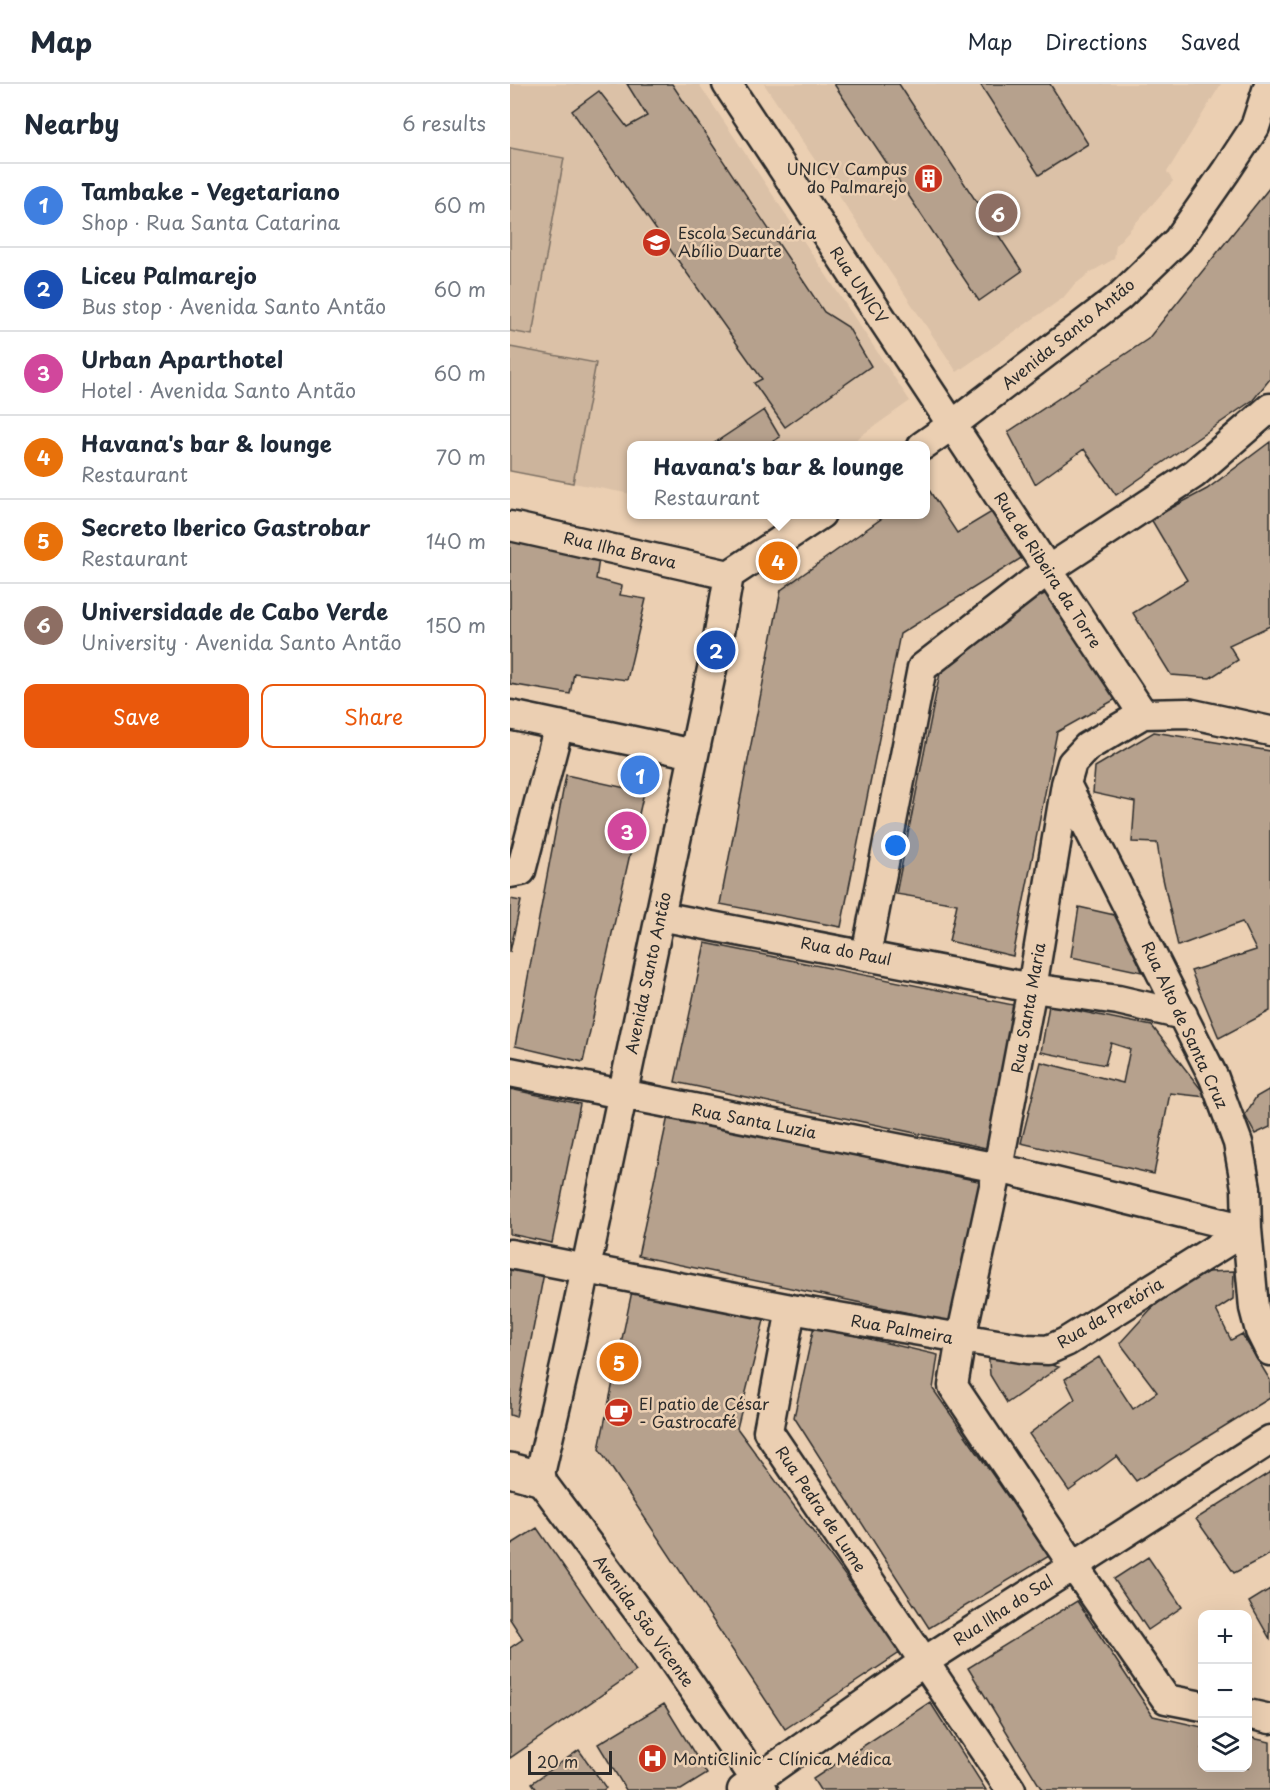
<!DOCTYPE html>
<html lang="en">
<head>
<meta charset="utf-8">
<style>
	:root { --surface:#fff; --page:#f2f2f3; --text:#1f2937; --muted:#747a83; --line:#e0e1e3; --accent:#ea580c }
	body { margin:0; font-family:"Playpen Sans",sans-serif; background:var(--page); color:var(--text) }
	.controls { position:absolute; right:18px; bottom:18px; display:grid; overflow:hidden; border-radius:12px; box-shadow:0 6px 24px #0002 }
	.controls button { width:54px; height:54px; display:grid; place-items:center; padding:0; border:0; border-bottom:2px solid var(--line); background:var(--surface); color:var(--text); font:30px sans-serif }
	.scale { position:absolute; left:18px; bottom:15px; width:84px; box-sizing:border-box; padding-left:6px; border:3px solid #2b2b2b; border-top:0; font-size:16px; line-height:21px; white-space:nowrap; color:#2b2b2b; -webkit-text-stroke:4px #ebcfb2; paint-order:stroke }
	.you { position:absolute; left:386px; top:762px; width:21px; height:21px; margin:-15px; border:4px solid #fff; border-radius:50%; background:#1a73e8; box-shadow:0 0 0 9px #1a73e833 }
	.badge { display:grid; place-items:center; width:39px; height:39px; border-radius:50%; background:var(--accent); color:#fff; font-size:20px; font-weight:700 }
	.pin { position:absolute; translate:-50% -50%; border:3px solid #fff; box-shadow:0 2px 6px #0006 }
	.popup { position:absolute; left:117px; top:357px; width:303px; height:78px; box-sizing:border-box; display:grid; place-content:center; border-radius:12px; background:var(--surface); filter:drop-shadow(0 2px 4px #0005); font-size:20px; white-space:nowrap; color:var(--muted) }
	.popup b { font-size:22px; color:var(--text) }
	.popup::after { content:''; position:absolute; left:50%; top:100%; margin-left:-12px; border:12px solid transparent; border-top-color:var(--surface) }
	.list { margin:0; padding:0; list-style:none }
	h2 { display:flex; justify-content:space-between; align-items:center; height:78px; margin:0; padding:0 24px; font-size:26px }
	h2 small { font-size:20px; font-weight:400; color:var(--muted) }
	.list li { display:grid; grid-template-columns:39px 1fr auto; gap:18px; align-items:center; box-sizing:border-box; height:84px; padding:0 24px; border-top:2px solid var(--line) }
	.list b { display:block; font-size:22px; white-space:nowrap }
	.list p { margin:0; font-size:20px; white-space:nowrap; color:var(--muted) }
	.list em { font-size:20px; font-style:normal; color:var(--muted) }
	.actions { display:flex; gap:12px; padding:18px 24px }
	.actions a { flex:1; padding:14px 0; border:2px solid var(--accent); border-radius:12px; text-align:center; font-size:21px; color:var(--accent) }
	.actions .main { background:var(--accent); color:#fff }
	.icon { flex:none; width:33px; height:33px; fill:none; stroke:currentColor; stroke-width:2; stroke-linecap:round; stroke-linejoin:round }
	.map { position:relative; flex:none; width:760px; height:1706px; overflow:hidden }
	header { display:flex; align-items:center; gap:36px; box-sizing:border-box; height:84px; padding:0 30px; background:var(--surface); border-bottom:2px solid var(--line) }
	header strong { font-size:28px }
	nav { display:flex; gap:33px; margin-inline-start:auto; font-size:21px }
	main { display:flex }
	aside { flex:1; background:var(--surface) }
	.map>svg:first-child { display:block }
	.built { fill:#dbc1a7 }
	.park { fill:#ccb49c; stroke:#7c7064; stroke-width:1.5 }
	.building { fill:#b6a18d; stroke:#2b2b2b; stroke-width:1.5 }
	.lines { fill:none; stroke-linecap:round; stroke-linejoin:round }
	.street-casing { stroke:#2b2b2b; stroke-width:33 }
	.secondary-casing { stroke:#2b2b2b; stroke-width:38 }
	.street { stroke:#ebcfb2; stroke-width:28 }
	.secondary { stroke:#ebcfb2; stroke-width:33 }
	.labels { text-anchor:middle; stroke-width:5; stroke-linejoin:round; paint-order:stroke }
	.poi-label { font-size:16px; fill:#2b2b2b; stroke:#ebcfb2; text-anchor:start }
	.street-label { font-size:16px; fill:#2b2b2b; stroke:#ebcfb2 }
</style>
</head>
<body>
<header>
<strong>Map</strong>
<nav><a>Map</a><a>Directions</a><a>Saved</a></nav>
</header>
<main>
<aside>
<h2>Nearby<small>6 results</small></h2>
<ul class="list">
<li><span class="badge" style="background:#3f7fe0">1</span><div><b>Tambake - Vegetariano</b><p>Shop · Rua Santa Catarina</p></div><em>60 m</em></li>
<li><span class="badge" style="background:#1a4fb4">2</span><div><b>Liceu Palmarejo</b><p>Bus stop · Avenida Santo Antão</p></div><em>60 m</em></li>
<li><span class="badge" style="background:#d1479c">3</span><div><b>Urban Aparthotel</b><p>Hotel · Avenida Santo Antão</p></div><em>60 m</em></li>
<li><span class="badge" style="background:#e8710a">4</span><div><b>Havana's bar &amp; lounge</b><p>Restaurant</p></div><em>70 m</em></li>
<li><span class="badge" style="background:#e8710a">5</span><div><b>Secreto Iberico Gastrobar</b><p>Restaurant</p></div><em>140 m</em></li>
<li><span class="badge" style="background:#8d6e63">6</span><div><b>Universidade de Cabo Verde</b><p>University · Avenida Santo Antão</p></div><em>150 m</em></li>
</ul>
<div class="actions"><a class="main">Save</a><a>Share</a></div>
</aside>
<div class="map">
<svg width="760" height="1706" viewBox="0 0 760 1706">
	<rect width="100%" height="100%" fill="#ebcfb2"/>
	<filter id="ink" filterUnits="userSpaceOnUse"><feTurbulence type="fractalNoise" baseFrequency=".0167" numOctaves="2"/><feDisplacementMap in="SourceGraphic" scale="12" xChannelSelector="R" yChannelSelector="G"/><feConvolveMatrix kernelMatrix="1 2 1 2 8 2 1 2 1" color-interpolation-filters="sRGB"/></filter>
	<g filter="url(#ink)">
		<!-- built -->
		<path class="built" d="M0,0H189L400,317L338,361L121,362V410L0,387Z
			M254,0H711L657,88L663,97L606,161L604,175L581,188L563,202L553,214L447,288Z"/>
		<!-- park -->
		<path class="park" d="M0,64L54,74L22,251L0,247Z
			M0,263L86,279L63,399L0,387Z"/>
		<!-- building -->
		<path class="building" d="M117,0H162L314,228L338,243L361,282L275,343L244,299L252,295L62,27L89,7L117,43L137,32Z
			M324,0H389L512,187L469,217Z
			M470,0H540L578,60L529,91Z
			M760,103V295L743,316L606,411L574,365L525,400L498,348L638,255Z
			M254,326L270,353L256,362H200Z
			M760,358V542L719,561L728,576L700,594L661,591L623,529L677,496L641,435L697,405Z
			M417,403L447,449L485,426L513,473L390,550L331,843L210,820L271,506L378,430H415V405Z
			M0,456L89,475L86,495L112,502L110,511L136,515L117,596L64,589L60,610L0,600Z
			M537,509L606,615L547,648L503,872L439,857L447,820L386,810L431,584L519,517Z
			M644,648L760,667V927L709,954L681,887L746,866L732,838L668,862L652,790L647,759L622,758L625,718L583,709L585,683Z
			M56,691L134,708L73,978L5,962Z
			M0,815L11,817L0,868Z
			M569,823L613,833L632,888L561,873Z
			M195,859L508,922L476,1064L165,998Z
			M539,921L642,942L697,1013L660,1009L644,1090L511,1059L531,978L613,999L620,965L601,959L595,981L531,968Z
			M0,1005L70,1020L42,1159L0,1150Z
			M760,1005V1043L745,1050L735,1031L746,1013Z
			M158,1032L473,1098L442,1238L128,1172Z
			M0,1182L34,1189L6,1333L0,1331Z
			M724,1187L723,1215L706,1226L721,1256L732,1250L760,1296V1314L626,1397L607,1372L559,1407L519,1350L565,1315L555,1295L589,1273L623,1325L647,1308L610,1259L640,1226L673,1198L696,1188Z
			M122,1207L255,1232L227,1344L391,1568L275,1645L89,1365Z
			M304,1242L428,1271L423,1305L539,1472L419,1544L284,1333Z
			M478,1265L549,1283L497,1319L480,1291Z
			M760,1388V1470L724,1489L686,1435Z
			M27,1444L126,1587L0,1674V1564L13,1555L0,1535V1461Z
			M638,1473L672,1523L638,1546L604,1495Z
			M760,1505V1555L739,1518Z
			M567,1517L643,1632L692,1643V1684H738V1653L760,1658V1706H532L458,1584Z
			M420,1618L476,1706H310L303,1695Z
			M154,1620L197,1690L171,1706H116L88,1660Z
			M69,1666L96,1704L93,1706H27L22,1699Z"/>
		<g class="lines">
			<defs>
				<path id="street" d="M217,0L633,630
					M412,362L442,341L609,213L668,156L716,87L745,43L759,0
					M0,442L219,491
					M0,631L184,670
					M556,700L704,994L728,1059L736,1104L737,1145L744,1224L750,1247L760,1267
					M0,789L11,787L49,641
					M150,832L522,904L608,916L673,931
					M356,871L412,584L538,486L684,390L760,324
					M0,988L488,1084L737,1145
					M737,1145L556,1258L538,1266L517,1265L451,1254L488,1084L522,904L556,700L562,679L577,663L633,630L678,629L760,647
					M0,1170L281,1225L451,1254L443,1302L563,1481L656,1615L692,1622
					M281,1225L258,1347L501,1706
					M738,1630L760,1635
					M232,1706L415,1577L760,1356
					M253,1706L145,1550L29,1394L56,1278L76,1184L206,566L219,491L311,430"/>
				<path id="secondary" d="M0,1386L29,1394"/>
			</defs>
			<!-- street casing -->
			<use href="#street" class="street-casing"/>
			<!-- secondary casing -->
			<use href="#secondary" class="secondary-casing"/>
			<!-- street -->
			<use href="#street" class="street"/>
			<!-- secondary -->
			<use href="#secondary" class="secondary"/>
		</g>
	</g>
	<!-- icons -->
	<defs>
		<symbol id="building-disc" viewBox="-11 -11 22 22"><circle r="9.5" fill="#c8321e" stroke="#ebcfb2"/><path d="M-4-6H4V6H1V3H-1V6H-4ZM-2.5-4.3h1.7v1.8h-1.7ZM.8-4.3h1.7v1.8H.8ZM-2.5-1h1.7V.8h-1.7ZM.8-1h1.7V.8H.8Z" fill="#fff"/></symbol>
		<symbol id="school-disc" viewBox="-11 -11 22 22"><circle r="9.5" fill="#c8321e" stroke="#ebcfb2"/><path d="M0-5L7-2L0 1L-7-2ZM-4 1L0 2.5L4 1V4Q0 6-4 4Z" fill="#fff"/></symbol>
		<symbol id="cafe-disc" viewBox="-11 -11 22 22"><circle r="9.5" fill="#c8321e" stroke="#ebcfb2"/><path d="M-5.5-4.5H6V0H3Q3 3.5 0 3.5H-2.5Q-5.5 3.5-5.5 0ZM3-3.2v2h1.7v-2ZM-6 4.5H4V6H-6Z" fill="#fff"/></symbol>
		<symbol id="hospital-disc" viewBox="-11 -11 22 22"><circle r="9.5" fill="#c8321e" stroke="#ebcfb2"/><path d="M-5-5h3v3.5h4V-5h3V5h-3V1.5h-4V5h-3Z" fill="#fff"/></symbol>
	</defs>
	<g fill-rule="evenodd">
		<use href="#building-disc" x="402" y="78" width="33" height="33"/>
		<use href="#school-disc" x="130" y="142" width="33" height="33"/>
		<use href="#cafe-disc" x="92" y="1312" width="33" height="33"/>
		<use href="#hospital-disc" x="126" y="1658" width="33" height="33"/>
	</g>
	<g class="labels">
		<!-- poi labels -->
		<g class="poi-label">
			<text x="397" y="91" text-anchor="end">UNICV Campus<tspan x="397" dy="18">do Palmarejo</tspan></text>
			<text x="168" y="155">Escola Secundária<tspan x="168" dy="18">Abílio Duarte</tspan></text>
			<text x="129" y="1326">El patio de César<tspan x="129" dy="18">- Gastrocafé</tspan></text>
			<text x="163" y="1681">MontiClinic - Clínica Médica</text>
		</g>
		<!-- street labels -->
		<g class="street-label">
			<text transform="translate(349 201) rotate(56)" y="6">Rua UNICV</text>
			<text transform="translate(558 250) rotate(-39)" y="6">Avenida Santo Antão</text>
			<text transform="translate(110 466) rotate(13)" y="6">Rua Ilha Brava</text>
			<text transform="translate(538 486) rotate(57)" y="6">Rua de Ribeira da Torre</text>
			<text transform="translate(336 867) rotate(11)" y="6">Rua do Paul</text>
			<text transform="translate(138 889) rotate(-78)" y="6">Avenida Santo Antão</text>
			<text transform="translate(518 924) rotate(-80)" y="6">Rua Santa Maria</text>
			<text transform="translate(675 941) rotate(65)" y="6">Rua Alto de Santa Cruz</text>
			<text transform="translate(244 1037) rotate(11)" y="6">Rua Santa Luzia</text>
			<text transform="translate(600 1229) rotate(-31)" y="6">Rua da Pretória</text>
			<text transform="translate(392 1245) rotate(10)" y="6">Rua Palmeira</text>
			<text transform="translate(311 1425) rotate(56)" y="6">Rua Pedra de Lume</text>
			<text transform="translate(493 1526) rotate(-33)" y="6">Rua Ilha do Sal</text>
			<text transform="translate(134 1537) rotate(54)" y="6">Avenida São Vicente</text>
		</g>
	</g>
</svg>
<div class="controls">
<button>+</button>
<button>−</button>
<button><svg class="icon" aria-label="layers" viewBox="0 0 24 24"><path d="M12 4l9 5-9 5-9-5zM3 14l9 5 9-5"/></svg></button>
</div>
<div class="scale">20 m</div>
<div class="you"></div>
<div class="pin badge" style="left:130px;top:691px;background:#3f7fe0">1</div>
<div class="pin badge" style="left:206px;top:566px;background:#1a4fb4">2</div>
<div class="pin badge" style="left:117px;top:747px;background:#d1479c">3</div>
<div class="pin badge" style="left:268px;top:477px;background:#e8710a">4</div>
<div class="popup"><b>Havana's bar &amp; lounge</b>Restaurant</div>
<div class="pin badge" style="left:109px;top:1278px;background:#e8710a">5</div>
<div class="pin badge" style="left:488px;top:129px;background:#8d6e63">6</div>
</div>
</main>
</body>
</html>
